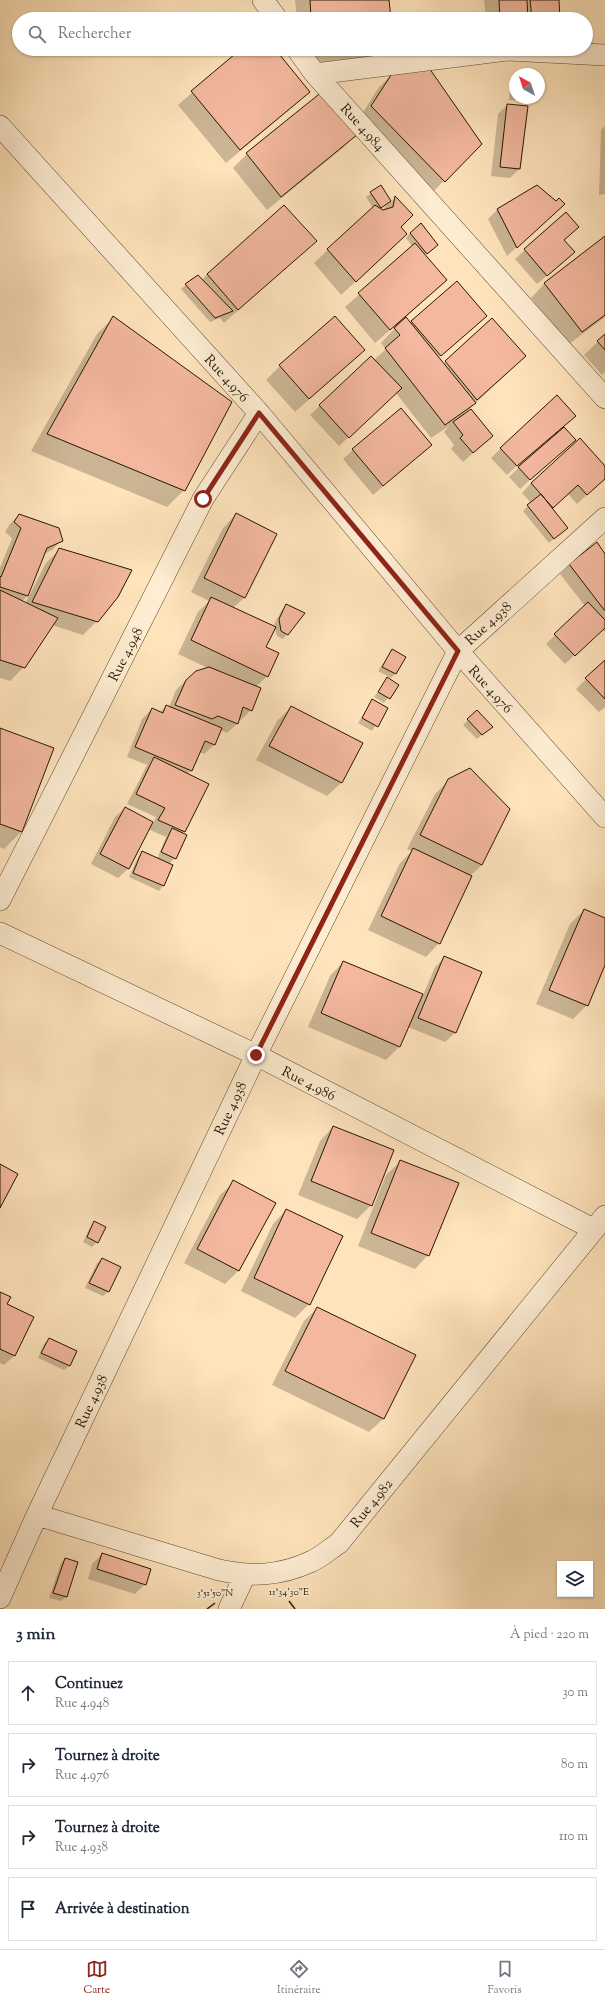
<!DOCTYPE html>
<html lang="fr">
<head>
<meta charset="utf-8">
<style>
	:root { --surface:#fff; --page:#f2f2f3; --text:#1f2937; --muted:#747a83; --line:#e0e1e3; --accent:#8f2418 }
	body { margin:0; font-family:"Sorts Mill Goudy",serif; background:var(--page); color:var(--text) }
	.controls { position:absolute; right:12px; bottom:12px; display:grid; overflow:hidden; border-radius:0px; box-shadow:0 1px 3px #0004 }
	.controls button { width:36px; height:36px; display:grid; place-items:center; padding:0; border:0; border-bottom:1px solid var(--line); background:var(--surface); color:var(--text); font:20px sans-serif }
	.compass { position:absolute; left:509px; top:68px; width:36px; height:36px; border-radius:50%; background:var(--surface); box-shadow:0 1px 3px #0004; rotate:321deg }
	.stop { position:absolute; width:12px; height:12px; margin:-9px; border:3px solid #8f2418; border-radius:50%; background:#fff }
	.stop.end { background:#8f2418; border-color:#fff; box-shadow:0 1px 4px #0008 }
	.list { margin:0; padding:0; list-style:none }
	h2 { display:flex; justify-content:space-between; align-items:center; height:52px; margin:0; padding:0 16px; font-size:17px }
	h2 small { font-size:13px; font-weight:400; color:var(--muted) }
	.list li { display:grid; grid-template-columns:26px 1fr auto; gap:12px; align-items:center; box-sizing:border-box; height:64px; margin:0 8px 8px; padding:0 8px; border:1px solid var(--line); border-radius:0px }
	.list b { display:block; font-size:15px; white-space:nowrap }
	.list p { margin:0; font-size:13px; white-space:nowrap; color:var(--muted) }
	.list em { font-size:13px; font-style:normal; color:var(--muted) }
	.icon { flex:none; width:22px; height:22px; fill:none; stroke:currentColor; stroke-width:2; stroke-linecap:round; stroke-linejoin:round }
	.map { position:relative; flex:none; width:605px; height:1609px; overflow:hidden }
	.search { position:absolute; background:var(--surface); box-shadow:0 1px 3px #0004; left:12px; right:12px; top:12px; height:44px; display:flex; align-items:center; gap:10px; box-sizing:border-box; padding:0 14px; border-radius:22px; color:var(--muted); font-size:15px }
	.sheet { height:340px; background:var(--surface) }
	nav { display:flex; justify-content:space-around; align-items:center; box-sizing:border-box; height:56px; border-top:1px solid var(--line); background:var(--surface); font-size:11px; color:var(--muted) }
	nav a { display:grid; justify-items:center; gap:2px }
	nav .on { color:var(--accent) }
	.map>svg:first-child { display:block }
	.shadow { fill:#0003; fill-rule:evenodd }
	.building { fill:#f3b89e; stroke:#281600 }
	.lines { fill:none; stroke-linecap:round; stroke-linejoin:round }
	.street-casing { stroke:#5e492f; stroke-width:22 }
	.street { stroke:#feedd3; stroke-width:21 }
	.route { stroke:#8f2418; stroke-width:5 }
	.ticks { fill:none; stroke:#281600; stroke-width:1.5 }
	.labels { text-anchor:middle; stroke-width:3.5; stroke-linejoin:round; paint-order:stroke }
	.street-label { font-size:14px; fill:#281600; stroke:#feedd3 }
	.ticks-label { font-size:10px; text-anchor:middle; fill:#281600; stroke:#feedd3; stroke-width:3.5; stroke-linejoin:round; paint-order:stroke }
</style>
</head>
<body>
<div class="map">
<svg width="605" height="1609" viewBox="0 0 605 1609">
	<rect width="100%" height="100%" fill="#fee3bb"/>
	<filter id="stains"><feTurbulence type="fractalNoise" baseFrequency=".005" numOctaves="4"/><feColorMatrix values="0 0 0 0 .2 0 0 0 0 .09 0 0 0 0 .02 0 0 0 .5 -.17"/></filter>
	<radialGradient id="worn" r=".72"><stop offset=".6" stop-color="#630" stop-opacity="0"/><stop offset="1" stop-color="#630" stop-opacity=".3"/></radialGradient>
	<!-- shadow -->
	<path class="shadow" d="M295,0H388L390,19H297Z
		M484,0H558L559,19H486Z
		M242,49H273L309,92L295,105L226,163L178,105Z
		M299,49H388L377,59L300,65Z
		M393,73L481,143L430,195L358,120L379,87Z
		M514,85L515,98H525L522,101L509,100L510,90Z
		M322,92L357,134L343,148L267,210L233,168L247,154Z
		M507,105L519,169L510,178L491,176L498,114Z
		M605,126V194L599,195L601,130Z
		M381,186L391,202L395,198L400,227L392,248L341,295L314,263L373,208L366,197ZM388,203L382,211L379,209Z
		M498,209L554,213L507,256L488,219Z
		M410,233L432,249L425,255L446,280L405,318L410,324L412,322L485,316L438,358L443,364L491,319L515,366L463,415L492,436L463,462L451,449L454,445L444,432L449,426L431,438L396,393L339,446L310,415L371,357L374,360L386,349L381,343L397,326L396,325L375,343L345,307L413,247L406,238Z
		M605,237V317L568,345L531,298L544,284Z
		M563,240L564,261L537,284L515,259L525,250Z
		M315,241L224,323L220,318L210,322L181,289L186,285L202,280L207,274Z
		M113,318L184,490L167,507L31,451L97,334Z
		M605,335V372L602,375L584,355Z
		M364,350L295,412L266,380L280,366Z
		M562,427L574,440L520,489L509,477L520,466L519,464L507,475L491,458L501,448Z
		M431,445L373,495L343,459L353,450Z
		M605,468V478L577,504L568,494L551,509L562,532L549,543L523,511L531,503L522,493L531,483Z
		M236,514L276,534L244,598L233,608L265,647L267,676L256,687L251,710L241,720L239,719L237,724L227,733L220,730L214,745L204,754L199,752L192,770L187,774L207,784L182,834L175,858L169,864L172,865L163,886L159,891L129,877L138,857L142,853L157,859L166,837L148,829L128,869L118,878L91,864L115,817L125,808L153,823L156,817L127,804L147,765L127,757L142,719L152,709L160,712L166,706L169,707L176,690L186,680L208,668L178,654L198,612L209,601L191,592L223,528Z
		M19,515L62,540L52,550L44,554L27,596L21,602L25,604L46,563L60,549L97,621L83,635L52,625L24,667L10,681L0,678V568L12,538L5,532L10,524Z
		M605,552V632L602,629L565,664L546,644L585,606L560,574L570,564Z
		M287,605L304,613L283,639L277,636L274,624L282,610Z
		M392,650L395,674L391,678L378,671Z
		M605,661V707L599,712L576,689Z
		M387,679L398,685L384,703L374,697Z
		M373,700L387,709L372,731L358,723Z
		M291,707L361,744L341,783L327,796L256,760L277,721Z
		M477,711L491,727L477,739L463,725Z
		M0,729L53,749L21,832L4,849L0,847Z
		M449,780L482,865L470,876L439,943L426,957L368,930L400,863L412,851L407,849L435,794Z
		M584,910L605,919V963L587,1005L573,1019L536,1004L570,924Z
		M445,957L481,973L455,1033L445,1042L408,1027L400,1046L386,1060L308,1027L330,976L343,962L423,995L435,967Z
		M333,1127L371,1205L357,1219L298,1195L320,1141Z
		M400,1162L428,1255L415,1269L358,1246L386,1175Z
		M234,1182L239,1270L225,1284L184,1263L220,1195Z
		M286,1210L309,1304L295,1318L241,1291L273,1224Z
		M95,1222L97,1242L92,1247L83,1242L90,1227Z
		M102,1259L120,1267L108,1292L103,1296L85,1288L97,1263Z
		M0,1293L6,1304L33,1317L14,1356L4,1365L0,1363Z
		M317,1308L414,1355L383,1419L369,1432L272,1385L304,1321Z
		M49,1339L75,1352L69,1366L64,1370L38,1358L44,1344Z
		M102,1554L145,1584L135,1594L88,1579L92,1564Z
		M65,1559L66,1597L61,1601L49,1598L61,1563Z"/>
	<!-- building -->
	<path class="building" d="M310,0H389L391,19H311Z
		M499,0H527L528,19H500Z
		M530,0H559L560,19H532Z
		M241,49H275L310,92L240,150L191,91Z
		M313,49H348L313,52Z
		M427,65L482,144L445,182L371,106L393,72Z
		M514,84H515V96L513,95Z
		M323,91L358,134L281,197L246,153Z
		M507,104L528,106L520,169L500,167Z
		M381,185L391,201L381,208L370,192Z
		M537,185L556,201L559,198L565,204L517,248L497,209Z
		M395,196L413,215L401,227L407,234L356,282L327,249L375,205L383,210L393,207Z
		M284,205L317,241L238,310L207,274Z
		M566,212L579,227L564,240L575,252L547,276L524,249Z
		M421,223L438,245L427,254L410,233Z
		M605,236V315L582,332L544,283Z
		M415,243L447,280L390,330L358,293Z
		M198,275L233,311L215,318L185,284Z
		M457,281L487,316L441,356L411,321Z
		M113,316L232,402L185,491L47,434Z
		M335,316L365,350L309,399L279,365Z
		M406,317L476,403L445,425L385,348L400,335L394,328Z
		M492,318L526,356L477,400L445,361Z
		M605,334V350L597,341Z
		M371,356L402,388L349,438L319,405Z
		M557,395L576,416L517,466L500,448Z
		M401,408L432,445L383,486L352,449Z
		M471,409L493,436L473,453L460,438L463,435L453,422Z
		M564,427L576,440L530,480L518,467Z
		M580,438L605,466V479L587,495L578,485L553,508L531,483Z
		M541,494L568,528L554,539L527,505Z
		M236,513L277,534L245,598L204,578Z
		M19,514L59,528L63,541L47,548L28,596L0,587V576L1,577L21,528L14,522Z
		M597,542L605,554V611L569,564Z
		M59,548L132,570L118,597L98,622L32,602Z
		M0,590L58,618L25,668L0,660Z
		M211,597L276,627L266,647L279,653L268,677L191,640Z
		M588,602L605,620V628L575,656L554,634Z
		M286,604L305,613L288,635L281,631L279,619Z
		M392,649L406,657L396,674L382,667Z
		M605,660V699L585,678Z
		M209,667L261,688L252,711L243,707L238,724L218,716L212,719L175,705L186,680L196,671Z
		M387,677L399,685L390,699L378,692Z
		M372,699L388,708L378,727L362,718Z
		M166,705L222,728L215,745L205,741L192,771L135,747L152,708L163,713Z
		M291,706L363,743L342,783L269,746Z
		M477,710L493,727L482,735L467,719Z
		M0,728L54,748L22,832L0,824Z
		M154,757L209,784L185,832L158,820L165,808L136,794Z
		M470,768L510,809L482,865L420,835L448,779Z
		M125,807L153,822L129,869L100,854Z
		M172,828L187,835L176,859L161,852Z
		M413,848L472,876L440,944L381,916Z
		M142,851L173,865L164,886L133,873Z
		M584,909L605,918V965L588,1006L549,990Z
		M444,956L482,972L456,1033L418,1018Z
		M343,961L423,994L400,1047L321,1013Z
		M333,1126L394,1150L372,1206L311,1181Z
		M400,1160L459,1183L429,1256L371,1233Z
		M0,1164L18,1174L0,1208Z
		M233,1180L276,1203L239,1271L197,1249Z
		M286,1209L343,1236L310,1305L254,1278Z
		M94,1221L106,1227L98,1243L87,1237Z
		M102,1258L121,1267L109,1292L89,1283Z
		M0,1292L11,1297L7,1304L34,1317L15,1356L0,1349Z
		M317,1307L416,1355L384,1419L285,1371Z
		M49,1338L77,1351L70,1366L41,1353Z
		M102,1553L151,1569L146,1585L97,1569Z
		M65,1558L78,1562L67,1597L53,1593Z"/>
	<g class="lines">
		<defs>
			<path id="street" d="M263,0L277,19
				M297,49L315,74
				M605,55L507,50L315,74L605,398
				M0,126L259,413L458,651L605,817
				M0,900L203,499L259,413
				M0,933L256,1055L593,1229
				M37,1515L219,1570C252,1577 279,1576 310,1562C320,1558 330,1549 339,1543L605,1216
				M0,1598L37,1515L256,1055L458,651L605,518
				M229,1609L245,1575"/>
		</defs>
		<!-- street casing -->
		<use href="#street" class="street-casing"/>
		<!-- street -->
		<use href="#street" class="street"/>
	</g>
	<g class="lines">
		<!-- route -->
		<path class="route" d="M203,499L259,413L458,651L256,1055"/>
	</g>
	<!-- ticks -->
	<path class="ticks" d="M289,1601L295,1609M207,1609L215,1603"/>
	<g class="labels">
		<!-- street labels -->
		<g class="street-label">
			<text transform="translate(363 127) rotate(48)" y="5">Rue 4.984</text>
			<text transform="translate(227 378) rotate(48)" y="5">Rue 4.976</text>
			<text transform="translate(488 623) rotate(-42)" y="5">Rue 4.938</text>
			<text transform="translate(125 654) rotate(-63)" y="5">Rue 4.948</text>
			<text transform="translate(491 689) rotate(48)" y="5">Rue 4.976</text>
			<text transform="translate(309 1083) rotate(27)" y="5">Rue 4.986</text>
			<text transform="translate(230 1108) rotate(-65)" y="5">Rue 4.938</text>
			<text transform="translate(91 1401) rotate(-65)" y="5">Rue 4.938</text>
			<text transform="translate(371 1503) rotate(-51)" y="5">Rue 4.982</text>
		</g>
	</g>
	<g class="ticks-label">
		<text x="289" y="1595">11°34'30"E</text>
		<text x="215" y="1596">3°51'50"N</text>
	</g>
	<rect width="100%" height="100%" filter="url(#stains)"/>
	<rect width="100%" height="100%" fill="url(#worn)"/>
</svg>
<div class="controls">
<button><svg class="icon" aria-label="layers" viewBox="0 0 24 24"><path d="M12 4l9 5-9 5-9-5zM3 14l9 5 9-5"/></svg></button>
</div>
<svg class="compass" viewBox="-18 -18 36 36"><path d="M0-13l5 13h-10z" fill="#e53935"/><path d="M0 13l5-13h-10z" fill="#747a83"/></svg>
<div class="stop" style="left:203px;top:499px"></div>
<div class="stop end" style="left:256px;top:1055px"></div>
<div class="search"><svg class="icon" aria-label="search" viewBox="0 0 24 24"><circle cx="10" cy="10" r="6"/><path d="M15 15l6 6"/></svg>Rechercher</div>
</div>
<section class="sheet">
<h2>3 min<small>À pied · 220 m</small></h2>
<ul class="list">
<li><svg class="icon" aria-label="ahead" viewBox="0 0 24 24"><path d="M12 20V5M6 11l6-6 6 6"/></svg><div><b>Continuez</b><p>Rue 4.948</p></div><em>30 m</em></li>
<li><svg class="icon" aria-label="right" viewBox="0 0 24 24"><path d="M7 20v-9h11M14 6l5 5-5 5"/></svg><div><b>Tournez à droite</b><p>Rue 4.976</p></div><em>80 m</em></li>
<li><svg class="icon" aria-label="right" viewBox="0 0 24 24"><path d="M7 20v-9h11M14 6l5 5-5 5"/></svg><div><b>Tournez à droite</b><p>Rue 4.938</p></div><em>110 m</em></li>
<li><svg class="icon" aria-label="arrive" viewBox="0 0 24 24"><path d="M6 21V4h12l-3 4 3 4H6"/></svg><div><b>Arrivée à destination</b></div></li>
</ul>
</section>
<nav>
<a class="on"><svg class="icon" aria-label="map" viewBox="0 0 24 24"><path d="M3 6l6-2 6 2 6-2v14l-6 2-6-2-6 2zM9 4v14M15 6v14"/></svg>Carte</a>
<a><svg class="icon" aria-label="directions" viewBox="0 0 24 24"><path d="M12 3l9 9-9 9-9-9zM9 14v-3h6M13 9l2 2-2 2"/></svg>Itinéraire</a>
<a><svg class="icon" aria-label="saved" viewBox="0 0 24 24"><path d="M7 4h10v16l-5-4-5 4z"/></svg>Favoris</a>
</nav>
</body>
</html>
